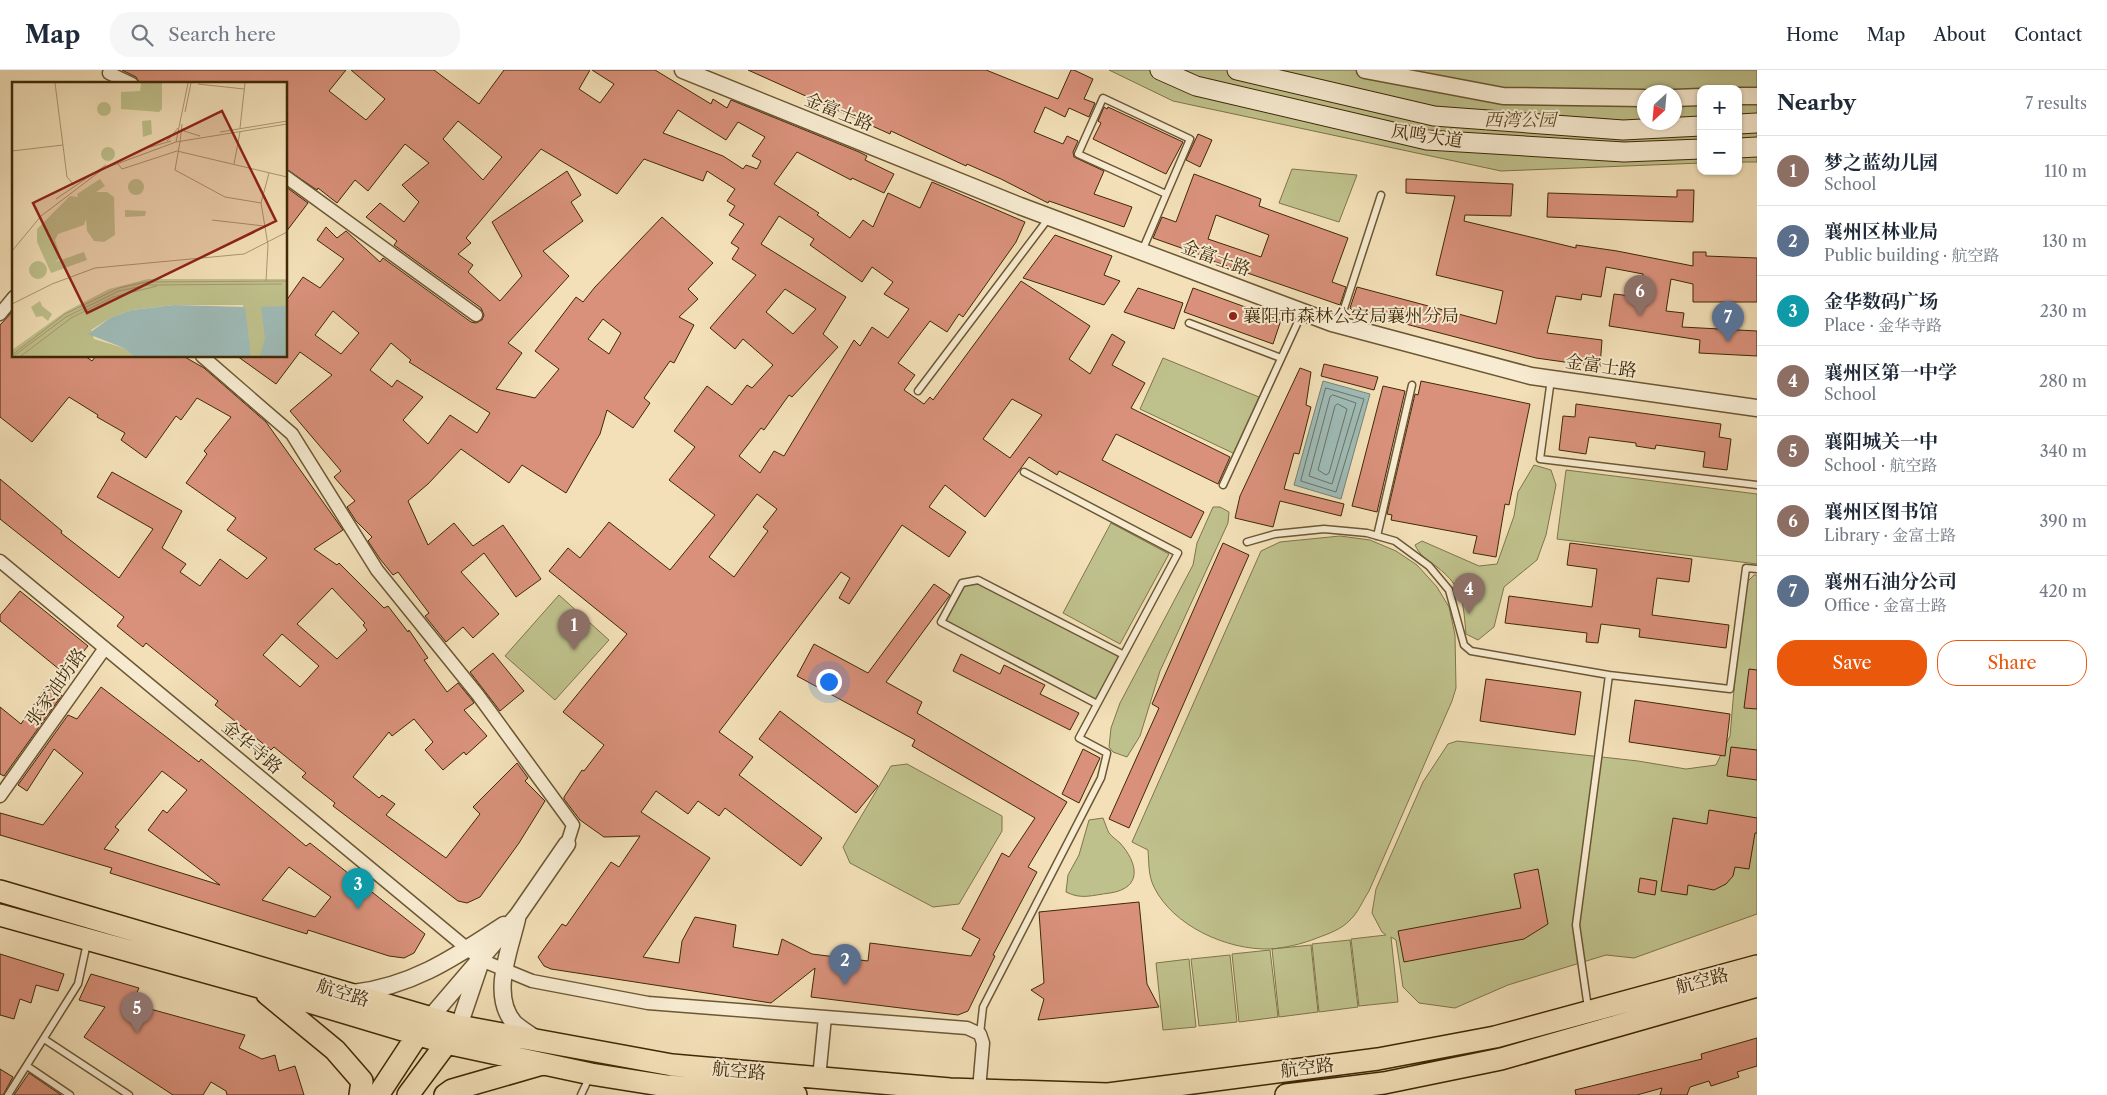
<!DOCTYPE html>
<html lang="en">
<head>
<meta charset="utf-8">
<style>
	:root { --surface:#fff; --page:#f6f6f7; --text:#1f2937; --muted:#747a83; --line:#e0e1e3; --accent:#ea580c }
	body { margin:0; font-family:"Libre Caslon Text","Noto Serif SC",serif; background:var(--page); color:var(--text) }
	.controls { position:absolute; right:15px; top:15px; display:grid; overflow:hidden; border-radius:10px; box-shadow:0 1px 4px #0004 }
	.controls button { width:45px; height:45px; display:grid; place-items:center; padding:0; border:0; border-bottom:1px solid var(--line); background:var(--surface); color:var(--text); font:25px sans-serif }
	.compass { position:absolute; left:1637px; top:15px; width:45px; height:45px; border-radius:50%; background:var(--surface); box-shadow:0 1px 4px #0004; rotate:206deg }
	.you { position:absolute; left:828px; top:611px; width:18px; height:18px; margin:-12px; border:4px solid #fff; border-radius:50%; background:#1a73e8; box-shadow:0 0 0 8px #1a73e833 }
	.badge { display:grid; place-items:center; width:32px; height:32px; border-radius:50%; background:var(--accent); color:#fff; font-size:16px; font-weight:700 }
	.pin { position:absolute; translate:-50% -41px; filter:drop-shadow(0 1px 2px #0008) }
	.pin::after { content:''; position:absolute; top:26px; width:18px; height:15px; background:inherit; clip-path:polygon(0 0,100% 0,50% 100%) }
	.list { margin:0; padding:0; list-style:none }
	h2 { display:flex; justify-content:space-between; align-items:center; height:65px; margin:0; padding:0 20px; font-size:21px }
	h2 small { font-size:16px; font-weight:400; color:var(--muted) }
	.list li { display:grid; grid-template-columns:32px 1fr auto; gap:15px; align-items:center; box-sizing:border-box; height:70px; padding:0 20px; border-top:1px solid var(--line) }
	.list b { display:block; font-size:19px; white-space:nowrap }
	.list p { margin:0; font-size:16px; white-space:nowrap; color:var(--muted) }
	.list em { font-size:16px; font-style:normal; color:var(--muted) }
	.actions { display:flex; gap:10px; padding:15px 20px }
	.actions a { flex:1; padding:11px 0; border:1px solid var(--accent); border-radius:20px; text-align:center; font-size:18px; color:var(--accent) }
	.actions .main { background:var(--accent); color:#fff }
	.icon { flex:none; width:28px; height:28px; fill:none; stroke:currentColor; stroke-width:2; stroke-linecap:round; stroke-linejoin:round }
	.map { position:relative; flex:none; width:1757px; height:1025px; overflow:hidden }
	header { display:flex; align-items:center; gap:30px; box-sizing:border-box; height:70px; padding:0 25px; background:var(--surface); border-bottom:1px solid var(--line) }
	header strong { font-size:24px }
	nav { display:flex; gap:28px; margin-inline-start:auto; font-size:18px }
	.search { width:350px; height:45px; background:var(--page); display:flex; align-items:center; gap:12px; box-sizing:border-box; padding:0 18px; border-radius:20px; color:var(--muted); font-size:19px }
	main { display:flex }
	aside { flex:1; background:var(--surface) }
	.map>svg:first-child { display:block }
	.green { fill:#bfc18c; stroke:#7f754a; fill-rule:evenodd }
	.water { fill:#9ebbb7; stroke:#788171 }
	.lines { fill:none; stroke-linecap:round; stroke-linejoin:round }
	.shore { stroke:#6e725f; stroke-width:1 }
	.building { fill:#d9917b; stroke:#3f2907; fill-rule:evenodd }
	.service-casing { stroke:#6c5733; stroke-width:9 }
	.minor-casing { stroke:#6c5733; stroke-width:15 }
	.tertiary-casing { stroke:#6c5733; stroke-width:19 }
	.secondary-casing { stroke:#3f2907; stroke-width:21 }
	.primary-casing { stroke:#3f2907; stroke-width:24 }
	.service { stroke:#f7ebd1; stroke-width:6 }
	.minor { stroke:#f7ebd1; stroke-width:12 }
	.tertiary { stroke:#f7ebd1; stroke-width:16 }
	.secondary { stroke:#f7ebd1; stroke-width:19 }
	.primary { stroke:#f3e0b8; stroke-width:21 }
	.poi-dot { fill:#8f2418; stroke:#f7ebd1; stroke-width:2 }
	.labels { text-anchor:middle; stroke-width:4; stroke-linejoin:round; paint-order:stroke }
	.street-label { font-size:18px; fill:#3f2907; stroke:#f7ebd1 }
	.park-label { font-size:18px; font-style:italic; fill:#5f4f28; stroke:#f7ebd1 }
	.poi-label { font-size:18px; fill:#3f2907; stroke:#f7ebd1; text-anchor:start }
	.inset-road { fill:none; stroke:#ab9771; stroke-width:1 }
	.view { fill:#8f2418; fill-opacity:0.15; stroke:#8f2418; stroke-width:2.5 }
	.inset-edge { fill:none; stroke:#3f2907; stroke-width:2.5 }
</style>
</head>
<body>
<header>
<strong>Map</strong>
<div class="search"><svg class="icon" aria-label="search" viewBox="0 0 24 24"><circle cx="10" cy="10" r="6"/><path d="M15 15l6 6"/></svg>Search here</div>
<nav><a>Home</a><a>Map</a><a>About</a><a>Contact</a></nav>
</header>
<main>
<div class="map">
<svg width="1757" height="1025" viewBox="0 0 1757 1025">
	<rect width="100%" height="100%" fill="#f3e0b8"/>
	<filter id="stains"><feTurbulence type="fractalNoise" baseFrequency=".004" numOctaves="4"/><feColorMatrix values="0 0 0 0 .2 0 0 0 0 .09 0 0 0 0 .02 0 0 0 .5 -.17"/></filter>
	<radialGradient id="worn" r=".72"><stop offset=".6" stop-color="#630" stop-opacity="0"/><stop offset="1" stop-color="#630" stop-opacity=".3"/></radialGradient>
	<!-- green -->
	<path class="green" d="M1109,0H1757V92H1738V19H1701V93L1501,101L1173,31ZM1644,22H1674V52H1644Z
		M1292,99L1357,105L1339,152L1279,133Z
		M1163,288L1259,327L1235,384L1140,339Z
		M1534,395L1551,400L1556,415L1546,465L1537,490L1504,517L1494,557L1478,570L1466,564C1463,533 1464,518 1437,497C1429,491 1419,485 1415,475L1422,471L1479,496L1497,494L1514,446L1518,422Z
		M1566,400L1757,424V494L1557,469Z
		M1213,437H1220L1229,442L1228,453L1160,601L1140,666L1127,687L1113,682L1109,677L1111,658L1120,633L1193,495L1197,473Z
		M1111,453L1169,484L1120,574L1063,543Z
		M1340,466L1370,470L1396,481L1417,495L1437,517L1449,537L1455,565L1456,618L1452,631L1369,821C1363,830 1358,843 1350,850C1342,859 1328,864 1317,868C1302,874 1285,878 1269,879C1227,880 1173,856 1154,817C1148,805 1149,792 1148,780L1132,772L1261,481L1280,472Z
		M1754,505H1757V844L1634,888L1606,885L1508,915L1455,938L1419,933L1403,917L1396,870L1391,867L1398,932L1359,936L1351,869L1386,865L1382,862L1372,843L1376,819L1423,712L1448,674L1457,671L1638,691L1686,699L1716,695L1730,666L1735,608L1747,512Z
		M978,510L1122,584L1097,634L941,552L962,513Z
		M559,525L609,570L555,630L505,586Z
		M907,694L1002,746V761L959,834L933,837L850,793L843,777L891,696Z
		M1103,748C1105,753 1107,759 1109,763C1112,767 1117,770 1120,773C1138,793 1143,818 1110,823C1092,825 1082,830 1066,822L1068,805L1079,785L1089,750Z
		M1350,870L1358,937L1319,942L1312,874Z
		M1311,875L1318,942L1279,947L1272,879Z
		M1270,880L1278,947L1239,952L1232,884Z
		M1230,885L1237,952L1199,956L1191,889Z
		M1189,889L1196,957L1163,960L1156,893Z"/>
	<!-- water -->
	<path class="water" d="M1323,311L1370,324L1341,429L1294,415Z"/>
	<g class="lines">
		<!-- shore -->
		<path class="shore" d="M1326,318L1364,329L1336,422L1301,411Z
			M1333,325L1356,333L1332,414L1309,406L1330,327Z
			M1338,334L1347,339L1329,403L1326,405L1318,400L1335,336Z"/>
	</g>
	<!-- building -->
	<path class="building" d="M122,0H346L329,21L366,50L385,29L351,0H434L479,34L504,0H590L579,19L600,33L614,14L592,0H655L711,34L713,29L727,38L731,30L859,82L867,86L865,90L894,104L884,123L852,108L851,110L797,82L774,114L819,143L817,145L850,168L863,150L873,157L888,123L920,138L932,112L1025,152L1016,172L963,247L959,244L947,262L930,251L898,293L915,305L904,320L924,334L930,327L933,330L1021,211L1090,256L1069,289L1090,304L1112,264L1125,272L1112,295L1145,313L1131,338L1230,387L1218,414L1116,364L1102,390L1204,442L1191,468L1059,401L1057,405L1029,387L985,447L945,415L929,437L966,462L949,487L902,455L849,534L839,528L850,508L841,502L719,662L753,687L739,705L822,768L801,796L725,738L719,746L698,731L688,744L656,721L641,742L710,788L643,887L679,893L682,871L695,847L736,855L733,877L778,885L782,869L812,884L868,891L870,873L971,886L980,869L962,859L1002,783L1009,787L1035,748L912,676L915,670L797,606L814,574L868,603L934,514L950,525L886,612L922,632L917,643L1067,732L1028,797L1037,802L993,885L995,886L968,941L958,945L811,927L815,898L771,933L551,899L544,896L538,887L562,854L566,856L611,792L619,797L640,766L604,767L580,750L564,729V727L582,700L584,701L604,675L563,642L627,564L549,501L568,478L580,488L609,452L670,500L715,445L669,410L695,377L674,361L707,316L732,335L747,315L752,318L773,295L743,269L735,279L710,258L756,205L732,189L739,178L731,173L744,154L729,145L735,136L727,131L735,119L707,101L703,111L644,89L617,124L541,79L466,168L471,173L458,184L473,195L468,202L500,231L522,206L492,152L567,101L581,125L571,132L583,151L543,181L569,206L508,273L522,283L496,319L535,328L559,299L535,281L576,227L583,232L595,217L662,147L713,193L688,219L698,229L679,247L694,255L674,293L670,291L644,328L650,333L633,358L607,340L600,364L566,423L522,395L509,413L461,379L428,414L408,431L428,475L454,453L473,476L503,455L541,509L516,527L484,483L461,502L499,544L473,568L463,557L446,572L425,546L429,543L398,502L393,505L380,489L368,471L372,467L356,451L347,437L355,431L334,407L341,401L290,341L332,305L300,282L276,314L237,286H286V231L303,207L320,218L344,189L317,170L326,157L337,168L346,161L380,192L383,188L471,252L476,253L482,250L484,245L481,238L394,175L397,171L366,147L380,133L404,152L419,132L402,115L429,93L405,74L368,121L355,110L337,133L318,118L317,120L286,99V14H140L136,7ZM678,40L726,70L738,52L765,67L752,86L761,91L757,99L746,95L743,99L723,86L663,63ZM458,51L502,87L483,110L443,69ZM779,146L814,169L810,175L862,212L872,197L893,212L884,224L909,239L888,268L872,257L860,276L854,270L784,386L774,381L760,403L739,386L761,358L764,360L789,325L792,327L838,277L823,264L846,227L761,174ZM785,219L816,239L793,264L766,242ZM333,241L359,263L341,284L315,265ZM603,249L621,263L609,284L588,269ZM391,273L411,290L409,292L490,343L477,363L450,345L428,374L403,350L423,327L397,310L392,317L370,300ZM1012,329L1042,345L1010,388L983,369ZM757,424L777,439L763,457L768,461L734,507L709,487Z
		M748,0H986L1058,29L1071,0H1074L1093,9L1084,29L1095,33L1089,47L1069,38L1065,47L1045,37L1034,62L1063,74L1067,66L1078,71L1073,82L1074,87L1104,101L1094,124L1132,137L1124,157L1049,131L1048,133L1001,109L967,94L966,96L891,61L890,64Z
		M1104,37L1107,39L1108,37L1183,72L1166,104L1093,69L1101,53L1098,51Z
		M1198,64L1212,70L1200,97L1186,90Z
		M1194,104L1261,129L1259,136L1348,168L1332,212L1346,217L1340,235L1204,188V186L1153,168L1162,147L1176,152ZM1216,145L1269,165L1261,187L1208,169Z
		M1406,109L1513,114L1511,146L1465,145L1464,151L1576,178V175L1617,181L1693,196V182H1706V186L1757,188V232H1693V214L1671,209L1666,241L1684,243L1682,257L1757,261V286L1699,283L1700,270L1609,256L1614,224L1640,227L1643,204L1606,197L1601,227L1582,224L1581,230L1556,226L1547,263L1602,270L1600,297L1536,288L1352,240L1350,238L1357,217L1496,254L1503,221L1436,205L1455,126L1406,123Z
		M286,117L308,133L286,162Z
		M1677,120H1694L1693,152L1547,147L1548,123L1677,127Z
		M1055,165L1112,186L1104,205L1120,211L1104,235L1023,208Z
		M1138,218L1183,233L1174,259L1124,242Z
		M1193,218L1281,250L1273,274L1184,242Z
		M14,240V286H85L92,291L96,286H183L204,298L266,352L343,460L314,479L337,495L339,493L384,538L388,536L408,562L409,560L428,588L424,590L447,622L458,613L472,630L474,633L464,640L487,666L466,685L464,682L443,700L425,680L433,672L414,649L392,666L389,662L353,707L379,728L382,725L395,734L386,745L446,788L480,744L473,737L517,693L528,708L525,711L545,731L519,773L480,827L467,833L458,831L333,736L335,733L302,707L306,703L274,677L271,680L215,635L218,631L146,573L143,577L117,556L124,547L0,449V409L62,461L61,463L119,508L153,459L97,427L112,402L182,441L162,478L186,494L180,502L200,516L220,489L247,509L267,488L227,460L236,448L186,413L207,384L204,381L231,347L197,328L181,350L176,346L146,388L121,370L125,363L97,347L98,345L69,327L32,372L0,347V255ZM332,518L365,553L363,555L367,560L337,589L297,554ZM282,564L319,596L300,617L263,585Z
		M1324,294L1378,307L1374,320L1321,306Z
		M1300,298L1311,302L1306,335L1311,337L1299,384L1294,383L1284,419L1344,434L1341,446L1280,431L1273,457L1235,448L1240,426Z
		M1421,311L1530,334L1509,435L1505,434L1496,487L1473,483L1477,466L1391,450L1392,445L1387,444L1415,324L1418,325Z
		M1383,316L1405,321L1377,442L1352,436Z
		M1576,334L1721,354L1719,367L1731,369L1727,400L1703,397L1705,382L1656,375L1655,379L1636,376V373L1589,367L1586,384L1559,380L1563,346L1575,347Z
		M1223,473L1249,485L1129,758L1109,749L1159,638L1152,634Z
		M1570,473L1692,489L1689,512L1657,508L1652,545L1729,555L1726,578L1639,567L1640,559L1601,554L1598,573L1586,572L1587,563L1505,553L1509,526L1592,537L1597,499L1567,495Z
		M20,521L88,576L65,604L0,551V545Z
		M493,583L524,621L500,641L470,602Z
		M961,584L1000,604L1004,595L1045,615L1040,624L1079,643L1070,660L953,601Z
		M1749,599L1757,600V639L1744,638Z
		M1486,609L1581,622L1575,665L1480,651Z
		M47,615L62,625L4,706L0,704V637L21,654Z
		M101,617L199,692L201,689L306,776L310,773L425,864L414,883L404,888L389,886L308,860L307,864L110,803L112,798L0,765V743L43,755L83,703L54,679L27,721L18,715L68,645L77,649ZM162,701L187,720L167,743L163,740L148,760L220,815L104,779L119,760L115,757ZM289,797L331,827L315,847L262,830Z
		M1635,630L1730,644L1725,686L1629,672Z
		M780,641L878,716L856,743L759,669Z
		M1731,677L1757,680V710L1727,706Z
		M1083,679L1100,688L1079,733L1062,724Z
		M1709,740L1757,748V763H1755L1749,799L1735,797L1733,806L1726,814L1714,820L1688,815L1687,825L1661,821L1673,748L1707,754Z
		M1538,799L1548,854L1524,869L1404,892L1398,861L1521,838L1514,804Z
		M1640,808L1657,811L1655,825L1638,822Z
		M1139,832L1147,914L1159,937L1038,950L1044,929L1031,920L1044,913L1039,842Z
		M0,884L64,904L58,921L36,915L31,933L20,929L14,949L0,945Z
		M91,904L139,918L132,934L245,965L239,978L262,989L275,985L279,1001L295,996L304,1025H227L226,1021L211,1012L203,1025H173L84,967L105,937L79,930Z
		M1757,968V996L1737,1002L1739,1007L1711,1016L1709,1011L1690,1017L1687,1025H1660L1662,1018L1637,1025H1576L1575,1020L1702,989L1701,984Z
		M0,999L13,1007L3,1025H0Z
		M29,1003L61,1025H14Z"/>
	<g class="lines">
		<defs>
			<path id="service" d="M1142,181L1190,69L1103,28L1078,84L1166,124
				M1189,253L1281,288
				M1339,254L1381,125
				M1551,309L1540,389L1757,415
				M918,321L1048,149
				M1223,415L1302,243
				M1377,466L1412,315
				M1247,472L1275,464L1324,459L1367,463L1395,471L1429,496L1449,520L1464,575L1471,581L1609,605
				M1097,634L941,552L962,513L978,510L1122,584
				M1588,938L1576,855L1609,605L1730,619L1746,498L1757,499
				M980,964L983,937L1101,708L1107,683L1079,668L1178,483L1024,402
				M44,969L129,1025
				M27,996L70,1025
				M8,1025L78,914L87,873
				M581,1025L589,1008"/>
			<path id="minor" d="M109,3L132,14
				M286,107L476,245
				M0,244L14,227
				M202,286L292,364L377,500L478,625L573,755L567,774
				M0,491L481,890L532,911L648,933L967,958L980,964L983,973L979,1020
				M0,726L105,578
				M819,1008L825,947"/>
			<path id="tertiary" d="M683,0L1020,136L1332,253L1531,306L1757,338
				M1365,0L1503,26L1644,28
				M1738,26H1757
				M1674,28L1701,27
				M517,849C510,880 490,925 514,953C520,959 530,964 536,969
				M353,923C413,916 455,887 504,855
				M429,949L518,845L567,774
				M459,956L479,897"/>
			<path id="secondary" d="M1160,0L1196,16L1427,70L1624,82L1701,79
				M1237,0L1434,46L1623,60L1701,56
				M1738,54L1757,53
				M1738,78L1757,77"/>
			<path id="primary" d="M0,821L459,956L672,995L950,1019L1108,1024L1378,989L1495,967L1757,896
				M0,845L259,917L446,973L591,1004L667,1016L796,1025
				M267,924L335,980L362,1011L360,1025
				M378,1025L424,955
				M408,1025L454,963
				M445,1025L452,1020L539,995
				M1286,1025L1384,1013L1501,989L1757,916"/>
		</defs>
		<!-- service casing -->
		<use href="#service" class="service-casing"/>
		<!-- minor casing -->
		<use href="#minor" class="minor-casing"/>
		<!-- tertiary casing -->
		<use href="#tertiary" class="tertiary-casing"/>
		<!-- secondary casing -->
		<use href="#secondary" class="secondary-casing"/>
		<!-- primary casing -->
		<use href="#primary" class="primary-casing"/>
		<!-- service -->
		<use href="#service" class="service"/>
		<!-- minor -->
		<use href="#minor" class="minor"/>
		<!-- tertiary -->
		<use href="#tertiary" class="tertiary"/>
		<!-- secondary -->
		<use href="#secondary" class="secondary"/>
		<!-- primary -->
		<use href="#primary" class="primary"/>
	</g>
	<!-- markers -->
	<circle class="poi-dot" cx="1233" cy="246" r="5"/>
	<g class="labels">
		<!-- street labels -->
		<g class="street-label">
			<text transform="translate(839 42) rotate(22)" y="6">金富士路</text>
			<text transform="translate(1427 66) rotate(8)" y="6">凤鸣大道</text>
			<text transform="translate(1216 188) rotate(20)" y="6">金富士路</text>
			<text transform="translate(1601 296) rotate(8)" y="6">金富士路</text>
			<text transform="translate(56 617) rotate(-55)" y="6">张家油坊路</text>
			<text transform="translate(252 677) rotate(40)" y="6">金华寺路</text>
			<text transform="translate(1702 911) rotate(-15)" y="6">航空路</text>
			<text transform="translate(343 923) rotate(17)" y="6">航空路</text>
			<text transform="translate(1307 998) rotate(-7)" y="6">航空路</text>
			<text transform="translate(739 1001) rotate(5)" y="6">航空路</text>
		</g>
		<!-- park labels -->
		<g class="park-label">
			<text x="1520" y="56">西湾公园</text>
		</g>
		<!-- poi labels -->
		<g class="poi-label">
			<text x="1243" y="252">襄阳市森林公安局襄州分局</text>
		</g>
	</g>
	<!-- overview -->
	<g transform="translate(12 12)">
		<rect width="275" height="275" fill="#f3e0b8"/>
		<path d="M129,1H150V27L147,30L109,27V10L128,9ZM85 27a7 7 0 1 1 14 0a7 7 0 1 1-14 0ZM139,38L140,52L131,55L130,39ZM89 72a7 7 0 1 1 14 0a7 7 0 1 1-14 0ZM116 105a8 8 0 1 1 16 0a8 8 0 1 1-16 0ZM88,97L93,104L84,110H95L102,115L103,153L92,160L82,159L75,149L74,137L72,143L46,152L43,158L49,176L43,180L72,170L75,178L39,191L25,160V147L58,114L66,115L65,112ZM113,128L134,129L133,134L113,135ZM17 188a9 9 0 1 1 18 0a9 9 0 1 1-18 0ZM136,197H275V274H239L231,223H162L120,228L98,236L79,248L82,257L112,266L121,274H0V268L53,230L97,207ZM28,219L30,224L40,232L36,239L30,234L24,235L19,225Z" fill="#bfc18c"/>
		<path d="M162,223L233,225L239,274H121L112,266L76,252L98,236L120,228ZM275,224V274H248L253,256L249,225Z" fill="#9ebbb7"/>
		<path class="inset-road" d="M43,1L55,95L62,103M186,2L232,7M173,30L179,1M171,46L172,49L188,54M228,46L233,1M208,50L275,39M155,59L166,46M164,60L176,1M168,60L163,88L213,115L249,121M168,60L170,42M135,66L159,59M0,69L51,63M106,82L110,87L165,69L275,95M222,82L228,50M44,117L94,83M200,138L252,144M0,169L29,134L91,87L164,60L275,42M254,199L256,163L249,121L257,91M0,222L40,202L83,186L232,172L275,150M0,273L53,232L107,206L134,200L275,199M3,273L54,235L107,209L135,203L270,202M9,274L59,236L101,215L145,204"/>
		<path class="view" d="M210,29L264,139L75,231L21,121Z"/>
		<rect width="275" height="275" class="inset-edge"/>
	</g>
	<rect width="100%" height="100%" filter="url(#stains)"/>
	<rect width="100%" height="100%" fill="url(#worn)"/>
</svg>
<div class="controls">
<button>+</button>
<button>−</button>
</div>
<svg class="compass" viewBox="-18 -18 36 36"><path d="M0-13l5 13h-10z" fill="#e53935"/><path d="M0 13l5-13h-10z" fill="#747a83"/></svg>
<div class="you"></div>
<div class="pin badge" style="left:574px;top:580px;background:#8d6e63">1</div>
<div class="pin badge" style="left:845px;top:915px;background:#5c6f8a">2</div>
<div class="pin badge" style="left:358px;top:839px;background:#0f9aa8">3</div>
<div class="pin badge" style="left:1469px;top:544px;background:#8d6e63">4</div>
<div class="pin badge" style="left:137px;top:963px;background:#8d6e63">5</div>
<div class="pin badge" style="left:1640px;top:246px;background:#8d6e63">6</div>
<div class="pin badge" style="left:1728px;top:272px;background:#5c6f8a">7</div>
</div>
<aside>
<h2>Nearby<small>7 results</small></h2>
<ul class="list">
<li><span class="badge" style="background:#8d6e63">1</span><div><b>梦之蓝幼儿园</b><p>School</p></div><em>110 m</em></li>
<li><span class="badge" style="background:#5c6f8a">2</span><div><b>襄州区林业局</b><p>Public building · 航空路</p></div><em>130 m</em></li>
<li><span class="badge" style="background:#0f9aa8">3</span><div><b>金华数码广场</b><p>Place · 金华寺路</p></div><em>230 m</em></li>
<li><span class="badge" style="background:#8d6e63">4</span><div><b>襄州区第一中学</b><p>School</p></div><em>280 m</em></li>
<li><span class="badge" style="background:#8d6e63">5</span><div><b>襄阳城关一中</b><p>School · 航空路</p></div><em>340 m</em></li>
<li><span class="badge" style="background:#8d6e63">6</span><div><b>襄州区图书馆</b><p>Library · 金富士路</p></div><em>390 m</em></li>
<li><span class="badge" style="background:#5c6f8a">7</span><div><b>襄州石油分公司</b><p>Office · 金富士路</p></div><em>420 m</em></li>
</ul>
<div class="actions"><a class="main">Save</a><a>Share</a></div>
</aside>
</main>
</body>
</html>
